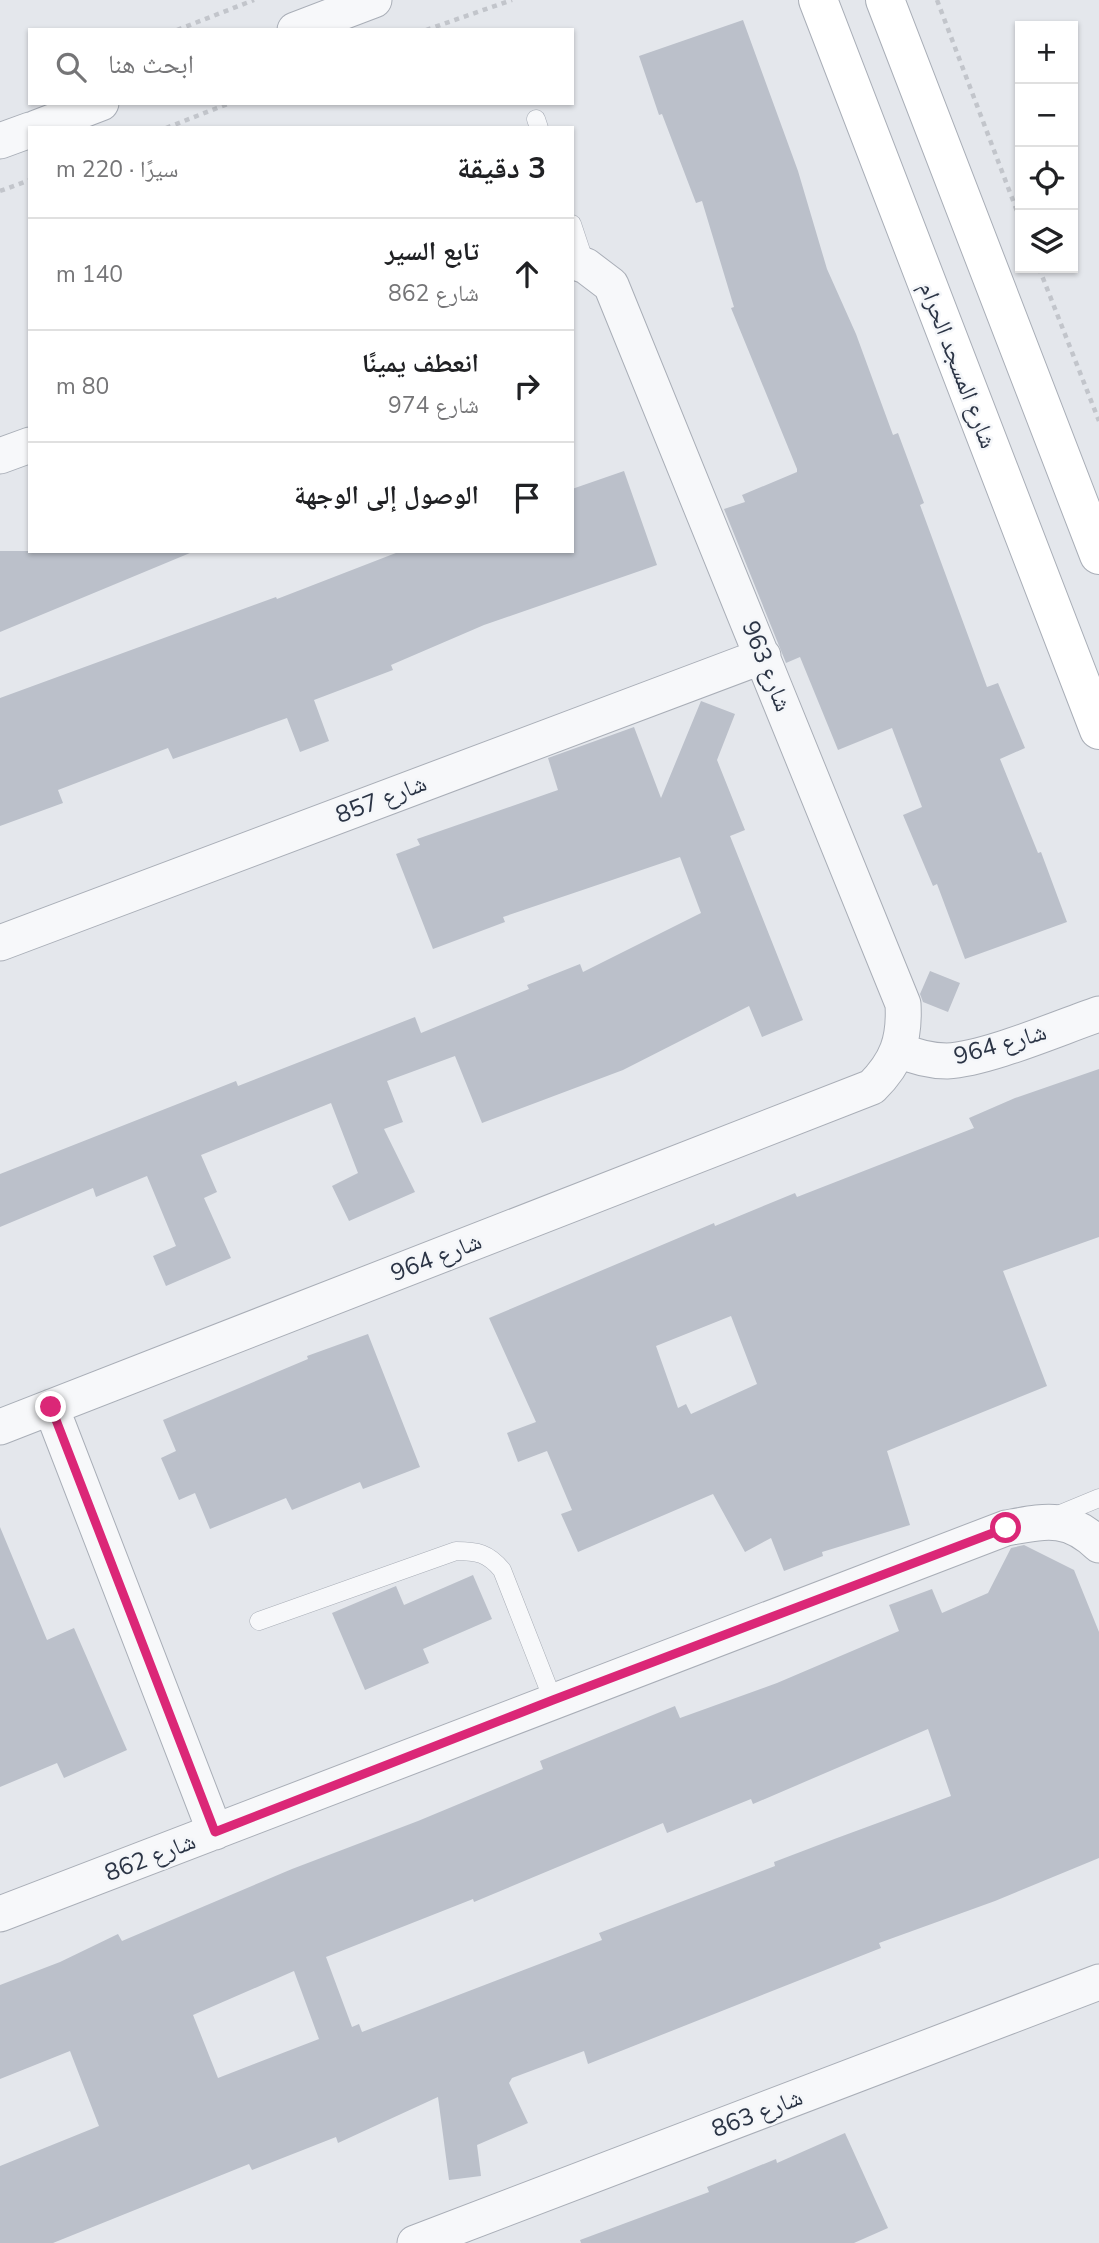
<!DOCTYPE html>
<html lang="ar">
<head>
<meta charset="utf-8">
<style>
	:root { --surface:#fff; --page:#f6f6f6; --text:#202124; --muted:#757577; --line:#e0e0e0 }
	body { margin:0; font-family:"Nunito Sans","Noto Naskh Arabic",sans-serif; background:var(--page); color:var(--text); direction:rtl }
	.controls { position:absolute; right:21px; top:21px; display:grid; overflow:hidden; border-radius:0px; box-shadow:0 2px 5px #0004 }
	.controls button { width:63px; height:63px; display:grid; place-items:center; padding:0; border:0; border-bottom:2px solid var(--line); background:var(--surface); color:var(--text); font:35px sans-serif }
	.stop { position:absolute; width:21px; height:21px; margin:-16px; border:5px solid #db2777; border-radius:50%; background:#fff }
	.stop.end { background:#db2777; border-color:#fff; box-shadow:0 2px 7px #0008 }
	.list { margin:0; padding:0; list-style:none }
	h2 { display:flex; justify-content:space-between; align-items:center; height:91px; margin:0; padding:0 28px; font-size:30px }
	h2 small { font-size:23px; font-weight:400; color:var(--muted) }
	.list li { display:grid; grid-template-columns:46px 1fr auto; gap:21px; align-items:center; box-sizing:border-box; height:112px; padding:0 28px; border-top:2px solid var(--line) }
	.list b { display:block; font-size:26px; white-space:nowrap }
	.list p { margin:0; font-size:23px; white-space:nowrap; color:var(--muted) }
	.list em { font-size:23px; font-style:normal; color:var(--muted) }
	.icon { flex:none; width:38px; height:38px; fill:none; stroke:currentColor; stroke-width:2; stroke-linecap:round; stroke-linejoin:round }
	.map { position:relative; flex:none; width:1099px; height:2243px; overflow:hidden; direction:ltr }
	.search { position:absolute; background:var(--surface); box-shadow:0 2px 5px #0004; left:28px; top:28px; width:546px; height:77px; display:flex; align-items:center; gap:18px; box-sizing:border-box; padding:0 24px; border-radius:0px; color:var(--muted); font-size:26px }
	.panel { position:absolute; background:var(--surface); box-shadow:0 2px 5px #0004; left:28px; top:126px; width:546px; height:427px; border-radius:0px; direction:rtl }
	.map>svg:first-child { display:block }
	.building { fill:#bbc0ca; fill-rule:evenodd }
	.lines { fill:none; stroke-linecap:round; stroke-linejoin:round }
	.lane-casing { stroke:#a9aeb7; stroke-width:19 }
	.street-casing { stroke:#a9aeb7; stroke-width:37 }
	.secondary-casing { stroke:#a9aeb7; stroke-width:40 }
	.path { stroke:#c2c5cb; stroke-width:4.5; stroke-dasharray:5 5; stroke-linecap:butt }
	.lane { stroke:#f7f8fa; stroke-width:18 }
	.street { stroke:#f7f8fa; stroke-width:35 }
	.secondary { stroke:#fff; stroke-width:38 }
	.route { stroke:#db2777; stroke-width:9 }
	.labels { text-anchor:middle; stroke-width:5; stroke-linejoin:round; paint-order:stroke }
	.street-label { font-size:24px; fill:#2b3445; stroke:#f4f6f9 }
</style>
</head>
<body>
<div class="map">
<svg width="1099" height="2243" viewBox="0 0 1099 2243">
	<rect width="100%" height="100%" fill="#e4e7ec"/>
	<!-- building -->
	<path class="building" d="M743,20L798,171L827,269L856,334L893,435L898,433L924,503L920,505L987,687L998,683L1025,748L1000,759L1038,853L1041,852L1067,922L965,959L937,884L933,886L903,815L922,807L892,728L838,750L800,657L786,663L724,509L745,502L742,495L797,472V469L731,308L734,307L702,201L696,203L662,114L659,115L639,56Z
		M624,471L657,565L484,625L391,665L393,670L314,700L329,741L300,752L287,718L173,759L168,748L58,790L63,803L0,826V698L276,597L277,599L401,551H572V489Z
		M0,551H190V553L0,632Z
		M701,701L735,714L717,760L745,830L730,836L803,1020L762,1037L749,1006L623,1070L482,1123L455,1056L387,1081L403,1122L384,1129L415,1192L349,1221L332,1186L358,1173L331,1103L201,1155L217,1192L204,1198L231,1258L166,1286L153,1256L176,1246L147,1176L96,1197L93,1188L0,1227V1174L236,1081L238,1086L415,1017L421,1033L529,989L527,985L580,964L583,972L701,913L680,857L503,917L505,922L433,949L396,854L420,845L417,839L558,790L548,758L634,727L661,798Z
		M930,971L960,983L948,1012L923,1002L920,994Z
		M1099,1069V1237L1003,1271L1047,1386L887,1451L910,1525L822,1552L823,1556L784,1571L771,1538L745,1552L713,1494L578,1552L561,1514L572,1510L547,1451L518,1462L507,1433L536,1422L489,1318L714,1223L715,1226L795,1193L797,1197L974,1128L969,1118L1015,1098ZM731,1316L757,1384L691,1414L686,1404L678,1408L656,1346Z
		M368,1334L420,1467L363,1489L360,1482L292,1510L286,1498L210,1529L195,1493L179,1500L161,1458L176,1451L163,1420L308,1359L307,1356Z
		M0,1527L47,1640L74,1628L127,1750L64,1778L57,1763L0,1787Z
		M1024,1545L1074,1570L1099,1632V1858L995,1901L879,1943L881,1948L588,2064L584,2051L512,2078L509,2083L528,2123L477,2145L481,2176L449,2180L438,2097L338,2143L336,2137L252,2170L249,2164L53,2243H0V2166L99,2126L70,2051L0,2079V1985L60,1962L118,1934L122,1941L292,1869L418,1821L543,1769L540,1761L675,1706L680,1718L777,1683L899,1631L889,1605L932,1589L942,1613L988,1593L1011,1548ZM928,1729L951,1796L837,1838L774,1862L775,1866L599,1933L602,1940L362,2032L359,2024L352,2027L326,1957L473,1899L474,1902L663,1823L667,1833L751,1799L753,1804ZM294,1971L319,2039L218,2078L193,2015Z
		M473,1575L492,1619L423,1649L429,1663L365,1690L332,1613L396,1586L404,1605Z
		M845,2133L888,2228L854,2243H581L580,2240L709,2192L707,2187L776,2159L777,2163Z"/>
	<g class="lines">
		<defs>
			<path id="lane" d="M536,119L539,128
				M572,224L586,266
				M1053,1517L1099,1498
				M259,1621L456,1551C477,1551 488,1553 502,1570L553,1700"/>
			<path id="street" d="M295,30L374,0
				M36,128L101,103
				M0,141L30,130
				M0,456L30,445
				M0,943L763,656
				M899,1050C915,1057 930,1061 947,1061C987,1059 1058,1028 1099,1014
				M51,1407L215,1832
				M0,1427L872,1087C897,1062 905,1040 903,1004L611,285L586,266L572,261
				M0,1914L1006,1528C1046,1521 1068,1515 1099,1545
				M415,2243L1099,1982"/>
			<path id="secondary" d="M818,0L1099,730
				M885,0L1099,555"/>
		</defs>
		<!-- lane casing -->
		<use href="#lane" class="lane-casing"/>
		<!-- street casing -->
		<use href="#street" class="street-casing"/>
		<!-- secondary casing -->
		<use href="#secondary" class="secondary-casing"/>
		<!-- path -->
		<path class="path" d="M937,0L1020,219
			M177,30L254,0
			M426,30L512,0
			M166,128L230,103
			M0,191L30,180
			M1039,268L1099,421"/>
		<!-- lane -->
		<use href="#lane" class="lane"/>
		<!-- street -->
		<use href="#street" class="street"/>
		<!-- secondary -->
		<use href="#secondary" class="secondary"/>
	</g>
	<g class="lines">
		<!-- route -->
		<path class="route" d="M51,1407L215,1832L553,1700L1006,1528"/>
	</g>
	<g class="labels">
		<!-- street labels -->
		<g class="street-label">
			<text transform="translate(958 365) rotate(69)" y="8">شارع المسجد الحرام</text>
			<text transform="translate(767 666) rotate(68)" y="8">شارع 963</text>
			<text transform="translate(381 799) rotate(-21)" y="8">شارع 857</text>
			<text transform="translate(1000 1044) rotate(-16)" y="8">شارع 964</text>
			<text transform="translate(436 1257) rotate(-21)" y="8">شارع 964</text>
			<text transform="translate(150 1857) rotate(-21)" y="8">شارع 862</text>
			<text transform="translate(757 2113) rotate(-21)" y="8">شارع 863</text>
		</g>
	</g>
</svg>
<div class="controls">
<button>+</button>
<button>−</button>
<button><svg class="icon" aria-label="locate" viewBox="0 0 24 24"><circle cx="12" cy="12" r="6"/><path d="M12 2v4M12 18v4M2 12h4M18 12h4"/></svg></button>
<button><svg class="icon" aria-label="layers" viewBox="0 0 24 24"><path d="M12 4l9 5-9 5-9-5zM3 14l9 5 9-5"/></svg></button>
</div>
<div class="stop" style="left:1006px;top:1528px"></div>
<div class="stop end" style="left:51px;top:1407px"></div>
<div class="search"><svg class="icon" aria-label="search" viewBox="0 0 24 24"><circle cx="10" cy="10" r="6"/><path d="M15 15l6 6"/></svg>ابحث هنا</div>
<section class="panel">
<h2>3 دقيقة<small>سيرًا · 220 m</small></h2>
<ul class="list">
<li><svg class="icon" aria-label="ahead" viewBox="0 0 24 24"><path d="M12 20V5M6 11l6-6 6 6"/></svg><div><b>تابع السير</b><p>شارع 862</p></div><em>140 m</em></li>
<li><svg class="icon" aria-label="right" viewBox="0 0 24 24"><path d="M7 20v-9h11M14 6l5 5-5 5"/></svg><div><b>انعطف يمينًا</b><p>شارع 974</p></div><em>80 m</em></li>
<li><svg class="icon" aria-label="arrive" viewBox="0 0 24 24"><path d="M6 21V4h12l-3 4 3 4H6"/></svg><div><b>الوصول إلى الوجهة</b></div></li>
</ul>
</section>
</div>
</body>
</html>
